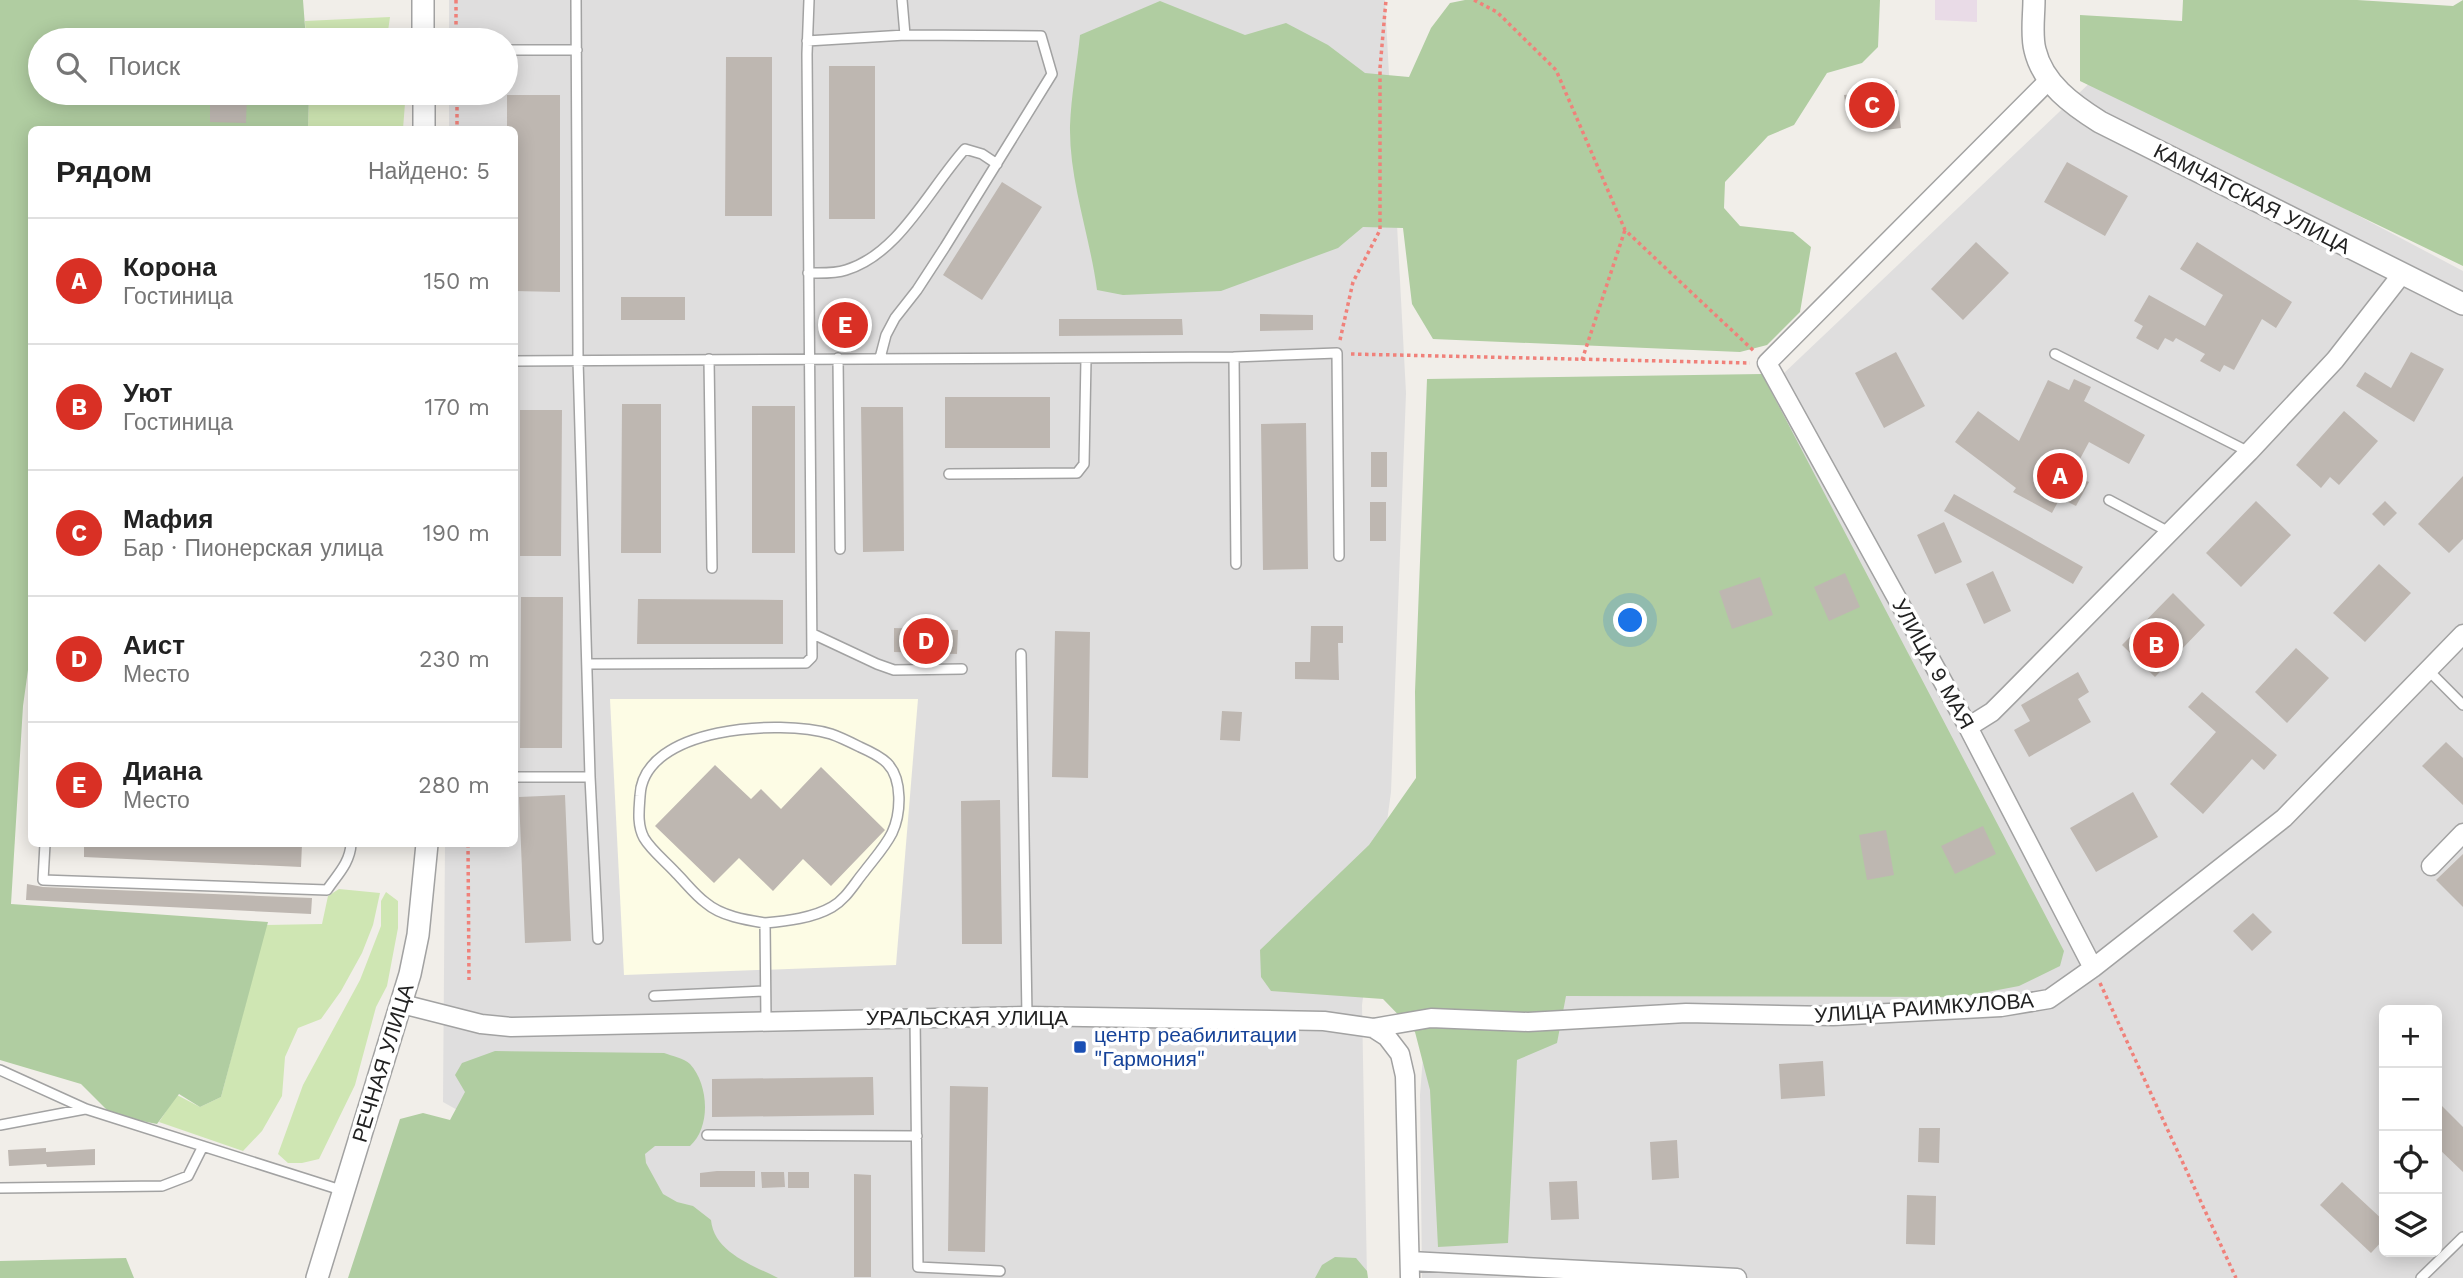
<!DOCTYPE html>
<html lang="ru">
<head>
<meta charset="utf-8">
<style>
	:root { --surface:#fff; --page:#f6f6f6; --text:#222; --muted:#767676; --line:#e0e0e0; --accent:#d93025 }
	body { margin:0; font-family:"Work Sans",sans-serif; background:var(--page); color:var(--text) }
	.controls { position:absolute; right:21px; bottom:21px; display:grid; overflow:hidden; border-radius:10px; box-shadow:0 4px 18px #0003 }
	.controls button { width:63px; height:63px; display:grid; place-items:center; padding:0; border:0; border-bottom:2px solid var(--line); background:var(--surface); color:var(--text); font:35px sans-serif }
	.you { position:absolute; left:1631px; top:621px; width:24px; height:24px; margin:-18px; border:5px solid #fff; border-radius:50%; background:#1a73e8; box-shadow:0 0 0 10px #1a73e833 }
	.badge { display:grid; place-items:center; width:46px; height:46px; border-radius:50%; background:var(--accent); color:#fff; font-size:23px; font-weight:700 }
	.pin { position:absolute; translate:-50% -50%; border:4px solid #fff; box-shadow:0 2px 7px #0006 }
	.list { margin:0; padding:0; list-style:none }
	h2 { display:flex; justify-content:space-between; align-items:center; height:91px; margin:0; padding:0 28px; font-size:30px }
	h2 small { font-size:23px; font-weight:400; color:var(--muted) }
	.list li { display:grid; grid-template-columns:46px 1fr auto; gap:21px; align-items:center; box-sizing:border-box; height:126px; padding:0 28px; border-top:2px solid var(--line) }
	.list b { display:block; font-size:26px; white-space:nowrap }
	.list p { margin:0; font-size:23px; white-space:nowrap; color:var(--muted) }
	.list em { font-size:23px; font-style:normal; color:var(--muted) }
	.icon { flex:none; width:38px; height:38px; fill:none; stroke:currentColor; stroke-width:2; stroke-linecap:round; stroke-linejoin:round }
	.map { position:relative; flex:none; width:2463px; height:1278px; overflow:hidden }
	.search { position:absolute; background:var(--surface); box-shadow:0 4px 18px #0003; left:28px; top:28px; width:490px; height:77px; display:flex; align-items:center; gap:18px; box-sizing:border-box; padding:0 24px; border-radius:38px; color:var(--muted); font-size:26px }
	.panel { position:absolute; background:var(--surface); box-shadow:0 4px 18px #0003; left:28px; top:126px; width:490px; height:721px; border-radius:10px }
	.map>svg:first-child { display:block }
	.residential { fill:#dfdede; fill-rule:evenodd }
	.industrial { fill:#e9dbe7 }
	.education { fill:#fdfce5 }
	.grass { fill:#cfe6b3 }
	.forest { fill:#b0cda1 }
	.building { fill:#beb7b1 }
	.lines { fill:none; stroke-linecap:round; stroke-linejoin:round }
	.service-casing { stroke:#a2a2a2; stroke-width:12 }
	.minor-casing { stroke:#a2a2a2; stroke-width:21 }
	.tertiary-casing { stroke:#a2a2a2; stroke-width:24 }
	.path { stroke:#f0817a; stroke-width:3.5; stroke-dasharray:3.5 3.5; stroke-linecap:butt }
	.service { stroke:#fff; stroke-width:9 }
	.minor { stroke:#fff; stroke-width:18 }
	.tertiary { stroke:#fff; stroke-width:21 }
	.transit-dot { fill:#1a4fb4; stroke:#fff; stroke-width:2.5 }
	.labels { text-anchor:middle; stroke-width:7; stroke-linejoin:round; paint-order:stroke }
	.street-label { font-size:21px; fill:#212121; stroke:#fff }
	.transit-label { font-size:21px; fill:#164399; stroke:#fff; text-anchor:start }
</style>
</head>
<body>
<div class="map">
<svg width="2463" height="1278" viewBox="0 0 2463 1278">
	<rect width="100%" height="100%" fill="#f1eee9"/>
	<!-- residential -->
	<path class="residential" d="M449,0H1385L1406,393L1391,792L1362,1005L1367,1278H758L443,1102L445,844H514V130L449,129V93H506V40H449Z
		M2096,77L2463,271V1278H1422L1420,1095L1472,435L1722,432ZM2384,1010H2437V1252H2384Z"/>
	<!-- industrial -->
	<path class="industrial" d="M1935,0H1977V22L1935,20Z"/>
	<!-- education -->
	<path class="education" d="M610,699H918L896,965L624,975Z"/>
	<!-- grass -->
	<path class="grass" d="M390,17L388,31L366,40H306L305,21Z
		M309,93H395L405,103L403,129H308Z
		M339,889L380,893L373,925L362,953L341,991L321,1019L298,1028L285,1057L282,1096L262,1131L243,1151L159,1122L177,1095L200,1107L221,1097L266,925L322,924L328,896Z
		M386,892L398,901V928L387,986L376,1007L355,1085L319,1159L302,1163H288L278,1154L303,1085L360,980L381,926V901Z"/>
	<!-- forest -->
	<path class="forest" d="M0,0H303L306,40H40V93H309L308,129L32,130V641L23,706L11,904L268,922L221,1097L200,1107L179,1094L157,1124L112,1115L81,1084L0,1060Z
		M1465,0H1880L1878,47L1862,63L1827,73L1794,125L1768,136L1725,182L1724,208L1740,226L1793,232L1811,247L1800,312L1767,345L1740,352L1433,339L1412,304L1403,228L1363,227L1338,248L1221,291L1123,295L1097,290C1090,236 1069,181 1070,126C1071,96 1077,65 1080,35L1160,1L1245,35L1286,23L1328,45L1365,73L1409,77L1431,28L1450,3Z
		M2183,0H2357L2453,6L2463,0V266L2080,81V15L2182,21Z
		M1762,374L2064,951L2060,966L2019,986L1961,997L1566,996L1557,1043L1517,1060L1508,1243L1438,1247L1430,1090L1415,1032L1383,999L1271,991L1261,977L1260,950L1369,845L1416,778L1415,692L1427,379Z
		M495,1051L664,1053C672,1056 684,1058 690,1064C709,1085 711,1127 690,1146H655L645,1154L646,1163L663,1194L677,1202L693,1206L711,1220C714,1252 752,1265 778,1278H348L400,1119L423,1113L450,1120L465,1092L455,1075L462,1063Z
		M1335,1257L1356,1258L1367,1271L1368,1278H1315L1322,1265Z
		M126,1258L134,1278H0V1261Z"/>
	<!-- building -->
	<path class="building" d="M726,57H772V216H725Z
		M829,66H875V219H829Z
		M1897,90L1901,128L1870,132L1865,114L1847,115L1844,95Z
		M210,93H247L246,123L210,122Z
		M507,95H560V292L514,291V130H507Z
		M2067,162L2128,196L2105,236L2044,202Z
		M1002,182L1042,207L982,300L943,275Z
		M1976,242L2009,273L1963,320L1931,289Z
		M2197,242L2292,302L2276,328L2262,319L2234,370L2224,365L2220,372L2200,361L2205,354L2176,338L2173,342L2165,338L2158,350L2136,338L2143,326L2134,321L2149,295L2205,326L2223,295L2180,269Z
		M621,297H685V320H621Z
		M857,305L861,342L832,346L829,308Z
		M1260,314L1313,315V330L1260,331Z
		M1059,319H1182L1183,335L1059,336Z
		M1896,352L1925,406L1884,428L1855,373Z
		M2411,352L2444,369L2414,422L2356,386L2365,372L2391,388Z
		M2074,379L2091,387L2084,401L2145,435L2129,464L2089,442L2072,474L2089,482L2076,506L2060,498L2052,513L2013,492L2016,488L1955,442L1978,411L2019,441L2048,380L2069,390Z
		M945,397H1050V448H945Z
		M622,404H661V553H621Z
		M752,406H795V553H752Z
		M861,407H903L904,551L863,552Z
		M520,410H562L561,556H520Z
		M2344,411L2378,441L2339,485L2330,477L2321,488L2296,465Z
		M1306,423L1308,569L1263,570L1261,424Z
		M1371,452H1387V487H1371Z
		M2463,476V539L2449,553L2418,524Z
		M1954,494L2083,567L2073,584L1944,511Z
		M2256,501L2291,535L2241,587L2206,553Z
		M2385,501L2397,513L2384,526L2372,514Z
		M1370,502H1386V541H1370Z
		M1944,522L1962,562L1935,574L1917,535Z
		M2379,564L2411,593L2365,642L2333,613Z
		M1993,571L2011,611L1984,624L1966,584Z
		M1845,573L1860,607L1829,621L1814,587Z
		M1760,577L1773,615L1732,629L1719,591Z
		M2173,593L2205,625L2155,677L2122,645Z
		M521,597H563L562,748H520Z
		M638,599L783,600V644H637Z
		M1311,626H1343V643H1338L1339,680L1295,679V662H1310Z
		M894,628L958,630L957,654L894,652Z
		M1055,631L1090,632L1088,778L1052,777Z
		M2296,648L2329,678L2287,723L2255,692Z
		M2078,672L2089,692L2078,699L2091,722L2029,757L2014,730L2030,721L2021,705Z
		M2202,692L2277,755L2264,770L2252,759L2203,814L2170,784L2216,732L2188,707Z
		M1222,711L1242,712L1240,741L1220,740Z
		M2446,742L2463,758V805L2422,766Z
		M715,765L751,799L761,789L781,809L821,767L885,830L831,886L803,859L773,891L739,858L714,883L655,826Z
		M2133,792L2158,837L2096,872L2070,828Z
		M565,795L571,941L525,943L519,797Z
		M1000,800L1002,944H962L961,801Z
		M1983,826L1996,854L1955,874L1941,846Z
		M1886,830L1894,875L1867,880L1859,835Z
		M84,844H302L301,867L84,857Z
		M2463,854V907L2436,880Z
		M27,884L43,887L312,898L311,914L26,900Z
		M2253,913L2272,932L2252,951L2233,931Z
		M1823,1061L1825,1096L1781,1099L1779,1064Z
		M873,1077L874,1115L712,1117V1079Z
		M950,1086L988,1087L985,1252L948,1251Z
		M2437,1101L2463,1127V1172L2437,1147Z
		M1919,1128H1940L1939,1163L1918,1162Z
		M1677,1140L1679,1178L1652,1180L1650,1142Z
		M46,1148V1152L95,1149V1165L47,1167L46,1164L9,1166L8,1150Z
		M717,1171H755V1187H700V1173Z
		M761,1172H784L785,1187L762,1188Z
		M788,1172H809V1188H788Z
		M854,1174L871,1175V1277H854Z
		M1577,1181L1579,1219L1551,1220L1549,1182Z
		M2342,1182L2384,1221V1239L2371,1253L2320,1205Z
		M1907,1195L1936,1196L1935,1245L1906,1244Z"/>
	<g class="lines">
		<defs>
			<path id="service" d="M576,0L578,360L590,777L598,939
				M902,0L905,35
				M807,41L905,35L1041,36L1052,74L945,247L917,290L895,318L886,335L880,358
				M506,50H577
				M808,273C820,273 834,274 846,270C899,254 929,189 965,149L982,154L997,164
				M2055,354L2249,452
				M1234,357L1337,353L1339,556
				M838,358L840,549
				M709,359L712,568
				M514,361L1234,357L1236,564
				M949,474L1077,473L1084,464L1086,359
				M2109,500L2169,532
				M813,634L877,664L894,670L962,669
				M1021,654L1027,1016
				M587,664L806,663L812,657L807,54L809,0
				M2429,671L2463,705
				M514,777H590
				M45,844L43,880L327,890C337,875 350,863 351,844
				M765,923C746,920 721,916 706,903C695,895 686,883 676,873C666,862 651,850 644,838C637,825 639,810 640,796C643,726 781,719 831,734C840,737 850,742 860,747C869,751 880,756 887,763C903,779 901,814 892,833C885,847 873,860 864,872C854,884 846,899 832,907C813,918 787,921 765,923L766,1020
				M654,996L765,991
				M915,1017L918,1267L1000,1271
				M0,1070L86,1109L344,1191
				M0,1125L85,1109
				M707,1135L917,1136
				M0,1188L162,1186L188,1176L203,1146
				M2421,1278L2463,1237"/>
			<path id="minor" d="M2049,80L1767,363L1968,727L2093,968
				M1968,727L1992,712L2010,694L2249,452L2335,360L2402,274
				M2431,866L2463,833
				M402,1004L481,1024L511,1027L1027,1016L1324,1021L1373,1028L1387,1037L1400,1054L1405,1076L1410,1278
				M1373,1028L1431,1018L1528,1022L1686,1013L1833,1016L2001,1007L2049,999L2093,968L2284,818L2463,634
				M1410,1261L1737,1278"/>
			<path id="tertiary" d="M423,0V40
				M2034,0C2034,16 2031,35 2035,50C2043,84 2073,105 2100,122L2463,304
				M424,93V130
				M317,1278L410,974L418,935L427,844"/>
		</defs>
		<!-- service casing -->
		<use href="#service" class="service-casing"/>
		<!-- minor casing -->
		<use href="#minor" class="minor-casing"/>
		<!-- tertiary casing -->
		<use href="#tertiary" class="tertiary-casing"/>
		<!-- path -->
		<path class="path" d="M456,0V40
			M1474,0L1497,12L1556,70L1625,230L1755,352
			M457,93V130
			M1340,340L1353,282L1380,230V68L1386,0
			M1351,354L1750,363
			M1582,360L1625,230
			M468,844L469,980
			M2100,983L2236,1278"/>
		<!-- service -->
		<use href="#service" class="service"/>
		<!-- minor -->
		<use href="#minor" class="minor"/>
		<!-- tertiary -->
		<use href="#tertiary" class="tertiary"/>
	</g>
	<!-- markers -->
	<rect class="transit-dot" x="1073" y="1040" width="14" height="14" rx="3.5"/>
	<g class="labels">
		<!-- street labels -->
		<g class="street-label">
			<text transform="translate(2252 199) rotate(27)" y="7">КАМЧАТСКАЯ УЛИЦА</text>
			<text transform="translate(1933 664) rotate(61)" y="7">УЛИЦА 9 МАЯ</text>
			<text transform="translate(1924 1008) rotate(-4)" y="7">УЛИЦА РАИМКУЛОВА</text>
			<text x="967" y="1025">УРАЛЬСКАЯ УЛИЦА</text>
			<text transform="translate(383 1063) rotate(-73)" y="7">РЕЧНАЯ УЛИЦА</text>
		</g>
		<!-- transit labels -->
		<g class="transit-label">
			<text x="1094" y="1042">центр реабилитации<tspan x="1094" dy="24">"Гармония"</tspan></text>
		</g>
	</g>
</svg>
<div class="controls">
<button>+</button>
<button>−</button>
<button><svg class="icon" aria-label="locate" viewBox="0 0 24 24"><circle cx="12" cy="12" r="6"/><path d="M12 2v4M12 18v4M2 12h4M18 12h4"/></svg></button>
<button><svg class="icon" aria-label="layers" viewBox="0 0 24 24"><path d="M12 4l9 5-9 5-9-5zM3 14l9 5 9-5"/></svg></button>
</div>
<div class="you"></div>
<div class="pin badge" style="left:2060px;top:476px">A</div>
<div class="pin badge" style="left:2156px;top:645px">B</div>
<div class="pin badge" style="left:1872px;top:105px">C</div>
<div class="pin badge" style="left:926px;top:641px">D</div>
<div class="pin badge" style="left:845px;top:325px">E</div>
<div class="search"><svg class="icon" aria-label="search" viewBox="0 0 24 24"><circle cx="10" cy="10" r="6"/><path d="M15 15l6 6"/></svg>Поиск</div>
<section class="panel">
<h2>Рядом<small>Найдено: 5</small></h2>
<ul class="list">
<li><span class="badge">A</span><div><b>Корона</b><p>Гостиница</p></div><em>150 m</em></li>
<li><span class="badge">B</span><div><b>Уют</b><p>Гостиница</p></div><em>170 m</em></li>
<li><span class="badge">C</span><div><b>Мафия</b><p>Бар · Пионерская улица</p></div><em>190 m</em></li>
<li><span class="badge">D</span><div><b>Аист</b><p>Место</p></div><em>230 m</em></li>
<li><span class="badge">E</span><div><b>Диана</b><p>Место</p></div><em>280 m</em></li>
</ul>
</section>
</div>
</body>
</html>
